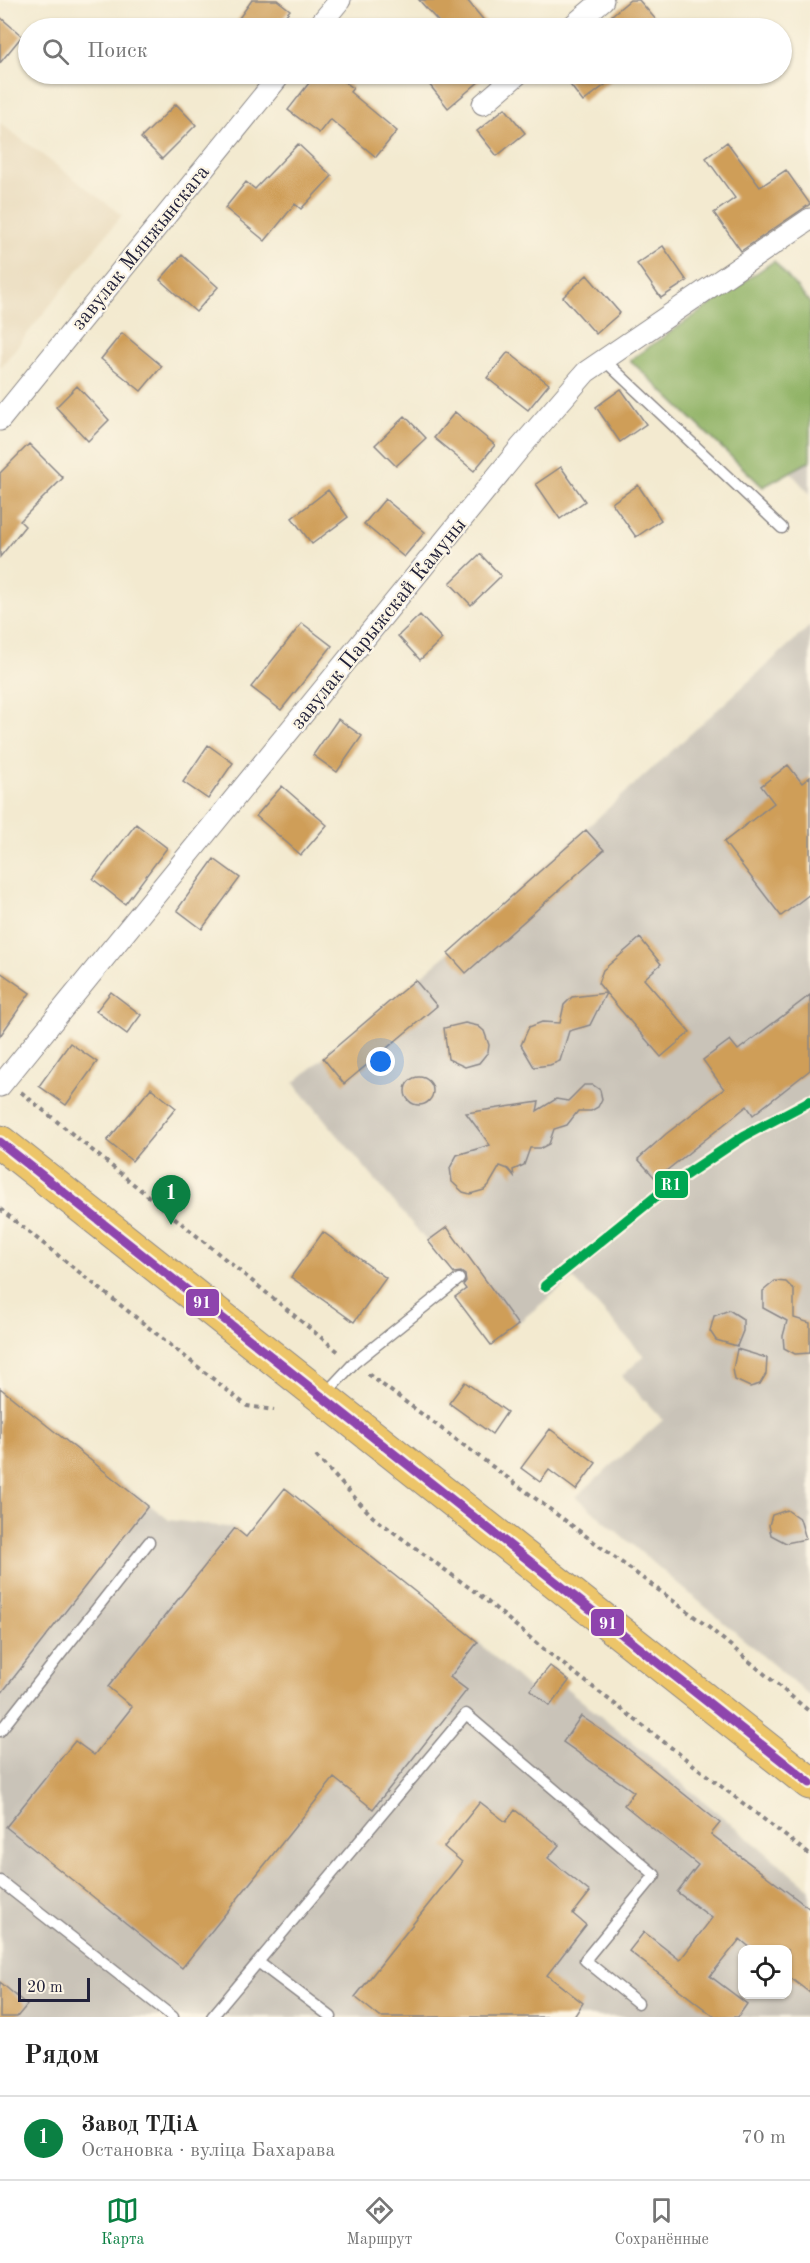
<!DOCTYPE html>
<html lang="ru">
<head>
<meta charset="utf-8">
<style>
	:root { --surface:#fff; --page:#f6f6f6; --text:#222; --muted:#767676; --line:#e0e0e0; --accent:#0b8043 }
	body { margin:0; font-family:"Old Standard TT",serif; background:var(--page); color:var(--text) }
	.controls { position:absolute; right:18px; bottom:18px; display:grid; overflow:hidden; border-radius:12px; box-shadow:0 2px 4px #0004 }
	.controls button { width:54px; height:54px; display:grid; place-items:center; padding:0; border:0; border-bottom:2px solid var(--line); background:var(--surface); color:var(--text); font:30px sans-serif }
	.scale { position:absolute; left:18px; bottom:15px; width:72px; box-sizing:border-box; padding-left:6px; border:3px solid #22223b; border-top:0; font-size:16px; line-height:21px; white-space:nowrap; color:#22223b; -webkit-text-stroke:4px #fcf5e5; paint-order:stroke }
	.you { position:absolute; left:381px; top:1062px; width:21px; height:21px; margin:-15px; border:4px solid #fff; border-radius:50%; background:#1a73e8; box-shadow:0 0 0 9px #1a73e833 }
	.badge { display:grid; place-items:center; width:39px; height:39px; border-radius:50%; background:var(--accent); color:#fff; font-size:20px; font-weight:700 }
	.pin { position:absolute; translate:-50% -50px; filter:drop-shadow(0 2px 3px #0008) }
	.pin::after { content:''; position:absolute; top:32px; width:21px; height:18px; background:inherit; clip-path:polygon(0 0,100% 0,50% 100%) }
	.list { margin:0; padding:0; list-style:none }
	h2 { display:flex; justify-content:space-between; align-items:center; height:78px; margin:0; padding:0 24px; font-size:26px }
	h2 small { font-size:20px; font-weight:400; color:var(--muted) }
	.list li { display:grid; grid-template-columns:39px 1fr auto; gap:18px; align-items:center; box-sizing:border-box; height:84px; padding:0 24px; border-top:2px solid var(--line) }
	.list b { display:block; font-size:22px; white-space:nowrap }
	.list p { margin:0; font-size:20px; white-space:nowrap; color:var(--muted) }
	.list em { font-size:20px; font-style:normal; color:var(--muted) }
	.icon { flex:none; width:33px; height:33px; fill:none; stroke:currentColor; stroke-width:2; stroke-linecap:round; stroke-linejoin:round }
	.map { position:relative; flex:none; width:810px; height:2017px; overflow:hidden }
	.search { position:absolute; background:var(--surface); box-shadow:0 2px 4px #0004; left:18px; right:18px; top:18px; height:66px; display:flex; align-items:center; gap:15px; box-sizing:border-box; padding:0 21px; border-radius:33px; color:var(--muted); font-size:22px }
	.sheet { height:162px; background:var(--surface) }
	nav { display:flex; justify-content:space-around; align-items:center; box-sizing:border-box; height:84px; border-top:2px solid var(--line); background:var(--surface); font-size:16px; color:var(--muted) }
	nav a { display:grid; justify-items:center; gap:3px }
	nav .on { color:var(--accent) }
	.map>svg:first-child { display:block }
	.built { fill:#e8d9ba }
	.industrial { fill:#c9c3b8; fill-rule:evenodd }
	.forest { fill:#92b468; stroke:#5a6b52; stroke-width:1.5 }
	.building { fill:#cf9e59 }
	.lines { fill:none; stroke-linecap:round; stroke-linejoin:round }
	.lane-casing { stroke:#8a8686; stroke-width:13 }
	.street-casing { stroke:#8a8686; stroke-width:23 }
	.primary-casing { stroke:#8a8686; stroke-width:35 }
	.path { stroke:#8a8686; stroke-width:4; stroke-dasharray:4.5 4.5; stroke-linecap:butt }
	.lane { stroke:#fff; stroke-width:10 }
	.street { stroke:#fff; stroke-width:21 }
	.primary { stroke:#edc569; stroke-width:33 }
	.bus-1-casing { stroke:#fcf5e5; stroke-width:14 }
	.bus-1 { stroke:#8e44ad; stroke-width:9 }
	.rail-1-casing { stroke:#fcf5e5; stroke-width:15 }
	.rail-1 { stroke:#00a651; stroke-width:10 }
	.labels { text-anchor:middle; stroke-width:4.5; stroke-linejoin:round; paint-order:stroke }
	.street-label { font-size:21px; fill:#22223b; stroke:#fcf5e5 }
	.line-badge { stroke:#fcf5e5; stroke-width:2 }
	.badge-label { font-size:16px; text-anchor:middle; font-weight:bold; fill:#fff }
</style>
</head>
<body>
<div class="map">
<svg width="810" height="2017" viewBox="0 0 810 2017">
	<rect width="100%" height="100%" fill="#fcf5e5"/>
	<filter id="ink" filterUnits="userSpaceOnUse"><feTurbulence type="fractalNoise" baseFrequency=".0167" numOctaves="2"/><feDisplacementMap in="SourceGraphic" scale="12" xChannelSelector="R" yChannelSelector="G"/><feConvolveMatrix kernelMatrix="1 2 1 2 8 2 1 2 1" color-interpolation-filters="sRGB"/></filter>
	<filter id="wash" filterUnits="userSpaceOnUse"><feTurbulence type="fractalNoise" baseFrequency=".008" numOctaves="4" result="noise"/><feDisplacementMap in="SourceGraphic" scale="24" xChannelSelector="R" yChannelSelector="G"/><feGaussianBlur stdDeviation="1.35" result="paint"/><feColorMatrix in="noise" values="0 0 0 0 0 0 0 0 0 0 0 0 0 0 0 0 0 1.4 0 .05"/><feComposite in="paint" operator="in"/></filter>
	<g filter="url(#wash)">
		<rect width="100%" height="100%" fill="#f3ead0"/>
		<!-- built -->
		<path class="built" d="M0,123L122,215L0,368Z"/>
		<!-- industrial -->
		<path class="industrial" d="M810,461V494L791,473Z
			M810,626V1696L576,1497L663,1420L622,1376L644,1356L573,1278L491,1345L455,1297L466,1288L294,1083L448,953Z
			M0,1388L169,1520L235,1528L246,1537L478,1642L530,1690L550,1666L569,1681L565,1687L810,1889V2017H0ZM742,1950H788V1994H742Z"/>
		<!-- forest -->
		<path class="forest" d="M774,261L810,303V461L763,487L630,360Z"/>
		<g id="blocks">
			<!-- building -->
			<path class="building" d="M252,0H277L290,10L275,28H232Z
				M419,0H467L490,28H444Z
				M630,0H639L663,28H623L612,15Z
				M0,17L22,36L0,63Z
				M316,74H334L353,88L350,92L397,131L376,157L330,119L319,133L288,110Z
				M421,74H488L448,108Z
				M562,74H619L583,102Z
				M176,104L196,125L162,159L141,138Z
				M505,108L525,133L497,156L477,131Z
				M727,142L760,187L786,170L810,204L741,251L714,213L735,198L706,158Z
				M298,144L332,176L301,209L295,204L265,241L225,208L246,182L255,189Z
				M663,246L687,281L661,298L637,264Z
				M182,255L218,287L196,312L160,280Z
				M587,275L620,313L596,334L563,297Z
				M122,333L162,366L141,391L101,359Z
				M508,352L549,384L528,410L487,378Z
				M77,386L109,420L88,441L56,407Z
				M621,389L646,424L620,442L596,407Z
				M455,412L495,445L474,471L434,438Z
				M405,416L426,438L396,466L375,445Z
				M29,444L63,478L20,521L25,526L0,557V473Z
				M561,467L585,501L560,519L536,484Z
				M638,485L661,520L636,537L612,503Z
				M328,490L348,517L312,544L292,518Z
				M385,499L425,532L404,557L364,524Z
				M480,554L501,576L471,605L450,583Z
				M420,615L442,639L420,660L398,636Z
				M302,623L332,646L281,710L251,687Z
				M338,719L362,736L337,772L313,755Z
				M208,745L233,763L208,799L183,782Z
				M788,765L802,783L810,777V894L781,916L724,842L774,803L761,786Z
				M282,786L327,825L301,855L256,816Z
				M136,824L167,848L125,904L93,879Z
				M586,830L604,850L466,973L448,953Z
				M214,859L240,878L202,929L177,910Z
				M640,938L661,964L644,979L690,1032L661,1057L606,993L590,1025L569,1031L560,1061L550,1065L534,1067L521,1045L529,1027L542,1022L560,1023L564,1005L572,997L606,993L598,983L603,970Z
				M0,972L30,993L0,1036Z
				M415,980L437,1006L344,1084L323,1058Z
				M111,992L141,1015L127,1034L96,1011Z
				M810,995V1070L753,1115L747,1106L656,1179L638,1159L666,1134L724,1089L703,1060L730,1040L738,1050Z
				M465,1023L478,1026L484,1031L489,1045L488,1052L479,1063L465,1067L448,1059L444,1028Z
				M70,1043L97,1062L66,1105L39,1086Z
				M405 1091a14 14 0 1 1 28 0a14 14 0 1 1-28 0Z
				M584,1085H593L600,1090L602,1099L598,1107L591,1111H578L567,1125L554,1129L549,1144L541,1148H530L524,1165L513,1170L514,1176L508,1169L500,1166L489,1185L484,1190L470,1194L463,1192L452,1182L450,1168L457,1155L490,1145L466,1113L539,1102L537,1111L556,1099L568,1101Z
				M151,1088L176,1108L132,1161L107,1141Z
				M447,1227L518,1325L491,1345L455,1297L466,1289L463,1285L466,1281L465,1275L461,1272L454,1273L428,1241Z
				M323,1232L386,1278L354,1322L291,1277Z
				M775,1281L786,1282L794,1290V1318L810,1323V1353L795,1354L784,1348L783,1336L787,1321L763,1308V1291Z
				M729,1310L743,1319V1331L737,1346L716,1340L710,1331L714,1316Z
				M737,1349L767,1358L766,1374L760,1384L750,1387L735,1380L733,1369Z
				M465,1382L507,1412L492,1434L449,1403Z
				M0,1388L148,1506L0,1695Z
				M550,1429L596,1463L576,1490L549,1470L540,1482L521,1468Z
				M285,1488L478,1642L450,1677L467,1690L373,1809L334,1778L182,1968L6,1827L75,1741L94,1755L132,1707L108,1687L235,1528L246,1537Z
				M787,1510L800,1519L806,1539L786,1543L771,1535L769,1525L772,1515Z
				M550,1666L569,1681L550,1706L530,1690Z
				M581,1716L627,1748L720,1823L711,1834L810,1909V1993L788,1976V1950H753L740,1939L710,1976L747,2004L738,2017H715L629,1951L644,1932L680,1960L712,1918L677,1892L698,1865L624,1805L634,1792L563,1742Z
				M480,1802L506,1822L515,1810L559,1845L548,1858L590,1892L573,1914L586,1925L547,1975L583,2003L574,2017H380L355,1997L462,1862L444,1847Z
				M0,1982L27,2005L17,2017H0Z"/>
		</g>
	</g>
	<g filter="url(#ink)">
		<use href="#blocks" fill-opacity="0" stroke="#8a8686" stroke-width="1.5"/>
		<g class="lines">
			<defs>
				<path id="lane" d="M604,360L782,528
					M324,1395L354,1363L459,1279
					M0,1731L149,1542
					M0,1881L173,2017
					M258,1962L331,2017
					M212,2017L466,1714L655,1875L585,1960L638,2003"/>
				<path id="street" d="M317,28L340,0
					M570,28L603,0
					M483,104L518,74
					M0,420L281,74
					M0,1086L520,448L586,372L810,219"/>
				<path id="primary" d="M0,1142L810,1783"/>
			</defs>
			<!-- lane casing -->
			<use href="#lane" class="lane-casing"/>
			<!-- street casing -->
			<use href="#street" class="street-casing"/>
			<!-- primary casing -->
			<use href="#primary" class="primary-casing"/>
			<!-- path -->
			<path class="path" d="M21,1092L340,1353
				M0,1209L247,1406L274,1410
				M368,1374L707,1626L810,1712
				M316,1456L373,1517L482,1597L541,1647L810,1855"/>
			<!-- lane -->
			<use href="#lane" class="lane"/>
			<!-- street -->
			<use href="#street" class="street"/>
			<!-- primary -->
			<use href="#primary" class="primary"/>
			<defs>
				<path id="bus-1" d="M0,1142L810,1783"/>
			</defs>
			<!-- bus-1 casing -->
			<use href="#bus-1" class="bus-1-casing"/>
			<!-- bus-1 -->
			<use href="#bus-1" class="bus-1"/>
			<defs>
				<path id="rail-1" d="M545,1286L669,1186L744,1136L810,1101"/>
			</defs>
			<!-- rail-1 casing -->
			<use href="#rail-1" class="rail-1-casing"/>
			<!-- rail-1 -->
			<use href="#rail-1" class="rail-1"/>
		</g>
	</g>
	<g class="labels">
		<!-- street labels -->
		<g class="street-label">
			<text transform="translate(140 247) rotate(-51)" y="7">завулак Мянжынскага</text>
			<text transform="translate(378 623) rotate(-51)" y="7">завулак Парыжскай Камуны</text>
		</g>
	</g>
	<g class="line-badge">
		<rect x="654" y="1170" width="35" height="29" rx="6" fill="#00a651"/>
		<rect x="185" y="1288" width="35" height="29" rx="6" fill="#8e44ad"/>
		<rect x="590" y="1608" width="35" height="29" rx="6" fill="#8e44ad"/>
	</g>
	<g class="badge-label">
		<text x="671" y="1190">R1</text>
		<text x="202" y="1308">91</text>
		<text x="608" y="1629">91</text>
	</g>
</svg>
<div class="controls">
<button><svg class="icon" aria-label="locate" viewBox="0 0 24 24"><circle cx="12" cy="12" r="6"/><path d="M12 2v4M12 18v4M2 12h4M18 12h4"/></svg></button>
</div>
<div class="scale">20 m</div>
<div class="you"></div>
<div class="pin badge" style="left:171px;top:1225px">1</div>
<div class="search"><svg class="icon" aria-label="search" viewBox="0 0 24 24"><circle cx="10" cy="10" r="6"/><path d="M15 15l6 6"/></svg>Поиск</div>
</div>
<section class="sheet">
<h2>Рядом<small></small></h2>
<ul class="list">
<li><span class="badge">1</span><div><b>Завод ТДіА</b><p>Остановка · вуліца Бахарава</p></div><em>70 m</em></li>
</ul>
</section>
<nav>
<a class="on"><svg class="icon" aria-label="map" viewBox="0 0 24 24"><path d="M3 6l6-2 6 2 6-2v14l-6 2-6-2-6 2zM9 4v14M15 6v14"/></svg>Карта</a>
<a><svg class="icon" aria-label="directions" viewBox="0 0 24 24"><path d="M12 3l9 9-9 9-9-9zM9 14v-3h6M13 9l2 2-2 2"/></svg>Маршрут</a>
<a><svg class="icon" aria-label="saved" viewBox="0 0 24 24"><path d="M7 4h10v16l-5-4-5 4z"/></svg>Сохранённые</a>
</nav>
</body>
</html>
